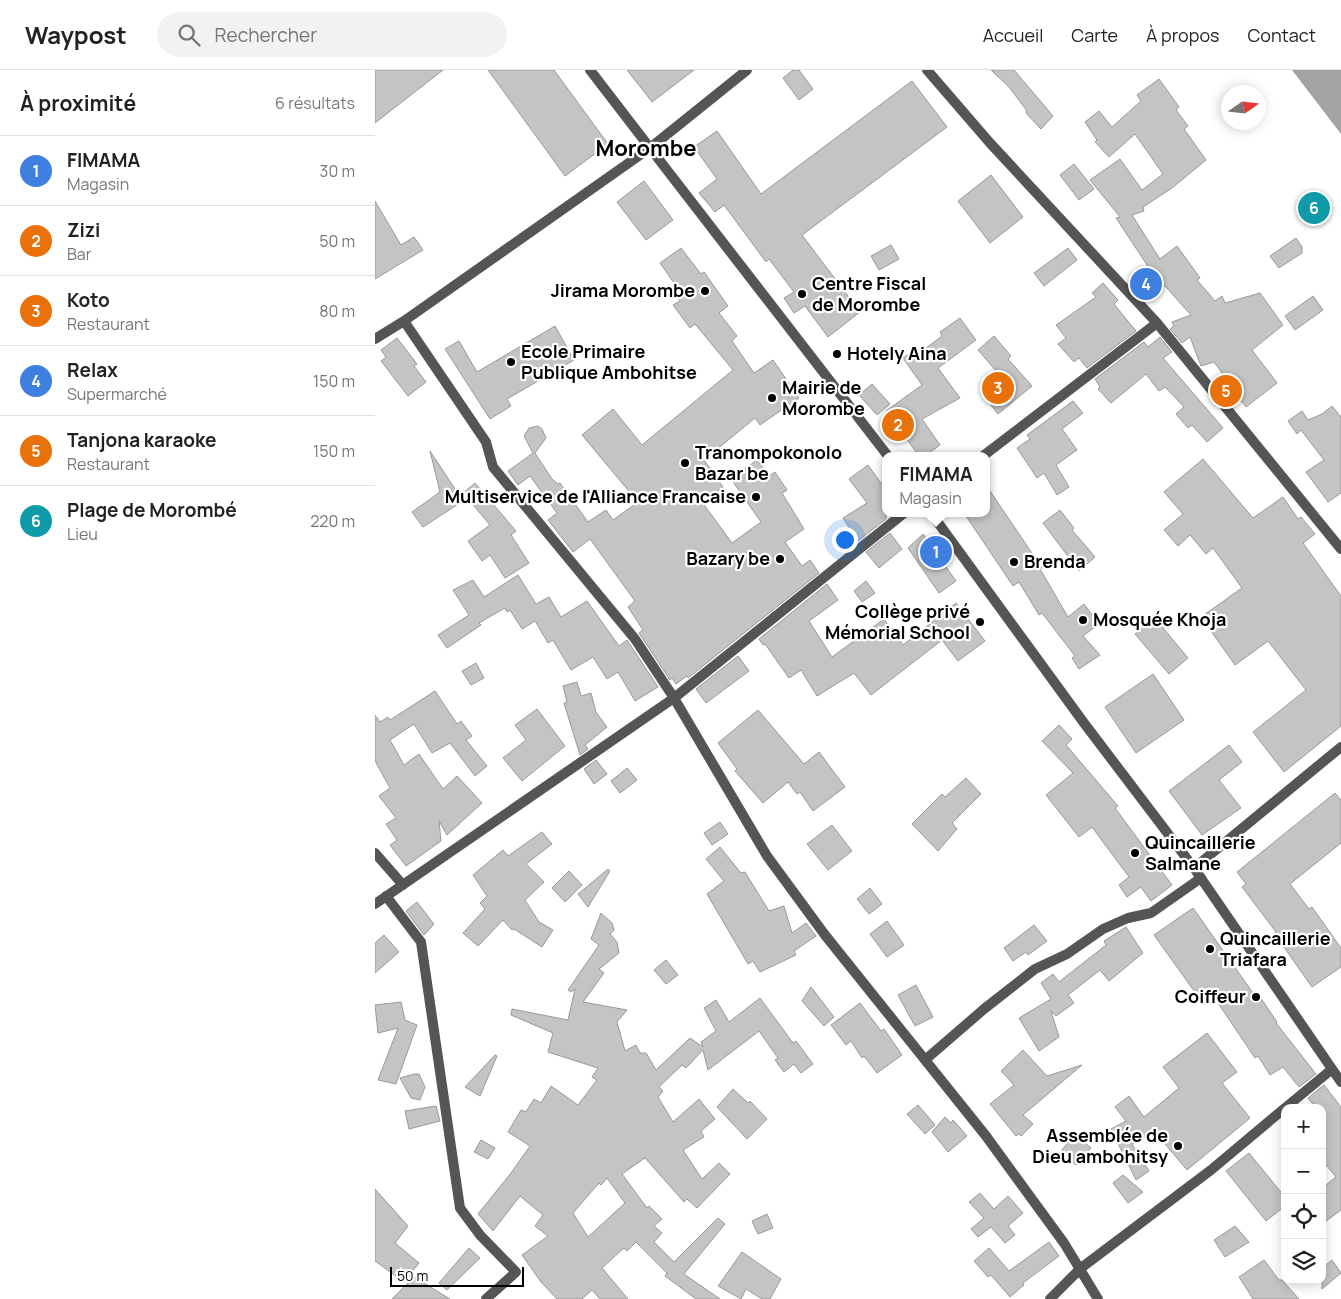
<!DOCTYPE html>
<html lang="fr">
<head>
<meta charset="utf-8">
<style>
	:root { --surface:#fff; --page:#f2f2f2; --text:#222; --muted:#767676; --line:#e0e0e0; --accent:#000 }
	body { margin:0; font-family:Manrope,sans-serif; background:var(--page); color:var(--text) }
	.controls { position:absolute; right:15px; bottom:15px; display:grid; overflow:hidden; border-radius:10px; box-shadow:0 2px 12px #0003 }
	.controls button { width:45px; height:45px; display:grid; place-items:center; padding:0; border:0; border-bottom:1px solid var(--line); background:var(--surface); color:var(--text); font:25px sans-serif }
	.compass { position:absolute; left:846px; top:15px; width:45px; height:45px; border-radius:50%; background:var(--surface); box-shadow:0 2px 12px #0003; rotate:76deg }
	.scale { position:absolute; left:15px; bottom:12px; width:134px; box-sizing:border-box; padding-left:5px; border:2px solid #000; border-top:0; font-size:14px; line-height:18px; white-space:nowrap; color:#000; -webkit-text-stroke:4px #fff; paint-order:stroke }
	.you { position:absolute; left:469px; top:469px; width:18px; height:18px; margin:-12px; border:4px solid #fff; border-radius:50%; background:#1a73e8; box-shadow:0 0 0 8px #1a73e833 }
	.badge { display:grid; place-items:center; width:32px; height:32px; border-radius:50%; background:var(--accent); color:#fff; font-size:16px; font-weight:700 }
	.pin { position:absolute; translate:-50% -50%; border:2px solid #fff; box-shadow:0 1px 5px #0006 }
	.popup { position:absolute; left:507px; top:382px; width:108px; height:65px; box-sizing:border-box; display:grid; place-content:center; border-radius:10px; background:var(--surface); filter:drop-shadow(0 1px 4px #0005); font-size:16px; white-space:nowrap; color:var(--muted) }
	.popup b { font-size:19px; color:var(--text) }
	.popup::after { content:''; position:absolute; left:50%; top:100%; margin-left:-10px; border:10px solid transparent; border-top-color:var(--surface) }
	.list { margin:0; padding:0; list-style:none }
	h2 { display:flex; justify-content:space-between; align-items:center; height:65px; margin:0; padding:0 20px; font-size:21px }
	h2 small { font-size:16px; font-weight:400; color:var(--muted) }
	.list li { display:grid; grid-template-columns:32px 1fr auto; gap:15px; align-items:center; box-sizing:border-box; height:70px; padding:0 20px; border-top:1px solid var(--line) }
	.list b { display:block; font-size:19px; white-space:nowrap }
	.list p { margin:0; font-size:16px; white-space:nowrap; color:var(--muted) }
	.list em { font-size:16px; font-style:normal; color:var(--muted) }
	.icon { flex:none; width:28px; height:28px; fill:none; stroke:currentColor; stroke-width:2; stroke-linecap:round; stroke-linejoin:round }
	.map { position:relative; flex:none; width:966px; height:1229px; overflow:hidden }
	header { display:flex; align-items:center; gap:30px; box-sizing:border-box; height:70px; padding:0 25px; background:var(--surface); border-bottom:1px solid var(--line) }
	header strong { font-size:24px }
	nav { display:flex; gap:28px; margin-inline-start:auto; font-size:18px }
	.search { width:350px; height:45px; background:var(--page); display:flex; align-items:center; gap:12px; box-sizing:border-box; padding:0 18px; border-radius:28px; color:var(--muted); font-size:19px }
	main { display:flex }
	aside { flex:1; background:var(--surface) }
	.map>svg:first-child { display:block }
	.water { fill:#a3a3a3 }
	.building { fill:#c4c4c4; stroke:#999; fill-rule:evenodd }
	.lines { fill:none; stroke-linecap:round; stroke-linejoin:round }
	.minor { stroke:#555; stroke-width:10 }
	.tertiary { stroke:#555; stroke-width:10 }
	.poi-dot { fill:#000; stroke:#fff; stroke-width:2 }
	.labels { text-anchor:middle; stroke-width:4.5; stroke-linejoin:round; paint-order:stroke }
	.poi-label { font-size:18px; font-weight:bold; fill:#000; stroke:#fff; text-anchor:start }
	.district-label { font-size:22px; font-weight:bold; fill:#000; stroke:#fff }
</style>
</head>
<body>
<header>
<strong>Waypost</strong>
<div class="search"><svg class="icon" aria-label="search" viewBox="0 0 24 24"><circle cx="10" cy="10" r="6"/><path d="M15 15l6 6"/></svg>Rechercher</div>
<nav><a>Accueil</a><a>Carte</a><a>À propos</a><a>Contact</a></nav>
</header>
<main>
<aside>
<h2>À proximité<small>6 résultats</small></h2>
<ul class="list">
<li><span class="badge" style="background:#3f7fe0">1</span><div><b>FIMAMA</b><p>Magasin</p></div><em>30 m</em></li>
<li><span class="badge" style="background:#e8710a">2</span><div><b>Zizi</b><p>Bar</p></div><em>50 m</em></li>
<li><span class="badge" style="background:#e8710a">3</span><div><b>Koto</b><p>Restaurant</p></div><em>80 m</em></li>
<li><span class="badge" style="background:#3f7fe0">4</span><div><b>Relax</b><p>Supermarché</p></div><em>150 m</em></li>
<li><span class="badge" style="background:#e8710a">5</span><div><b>Tanjona karaoke</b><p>Restaurant</p></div><em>150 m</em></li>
<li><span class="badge" style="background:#0f9aa8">6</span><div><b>Plage de Morombé</b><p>Lieu</p></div><em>220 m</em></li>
</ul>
</aside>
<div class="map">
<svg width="966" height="1229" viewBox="0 0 966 1229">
	<rect width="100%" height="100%" fill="#fff"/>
	<!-- water -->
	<path class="water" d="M917,0H966V64Z"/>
	<!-- building -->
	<path class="building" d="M0,0H68L0,53Z
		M113,0H179L233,74L190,106Z
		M252,0H319L277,32Z
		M418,0H424L438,19L424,30L408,8Z
		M616,0H639L678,46L666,59L651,43L652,41L634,17Z
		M784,9L804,37L801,40L813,56L809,59L831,90L797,118L768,137L769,141L757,145L785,189L802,176L825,208L822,210L840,231L847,226L850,233L885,223L908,255L877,280L902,313L871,337L859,321L854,323L847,303L839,292L826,296L815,267L807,273L795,259L799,256L797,252L816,245L790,216L788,217L774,198L741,148L745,147L715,110L745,89L767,120L788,104L760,64L734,87L720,72L722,70L710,52L724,41L737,57L766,31L762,25Z
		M537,11L572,57L427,165L485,242L453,267L430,236L419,243L409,228L419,222L394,189L391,192L349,135L340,142L324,123L342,109L319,77L342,61L386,124Z
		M699,94L719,119L704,130L685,105Z
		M616,105L648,147L615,173L583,131Z
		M269,111L298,150L271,170L242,132Z
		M0,131L26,175L39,167L48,180L0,209Z
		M921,168L927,177V183L904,198L895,186Z
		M516,175L524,189L504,200L496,186Z
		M306,178L326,204L329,202L353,236L344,243L362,266L357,271L379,303L398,290L424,328L385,355L380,348L329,390L348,417L327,432L357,473L386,452L356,409L382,390L394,406L400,402L412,420L407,423L429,459L410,472L427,496L435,490L444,503L313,608L312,606L301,614L297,608L295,610L264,563L268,560L253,537L260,531L215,469L198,482L173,450L182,443L155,406L143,415L133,401L158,383L149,366L154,358L163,356L167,359L171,368L160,383L177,409L183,414L185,413L213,452L231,440L238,450L263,432L207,365L238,339L267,375L358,300L320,254L315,258L298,235L305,231L300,224L304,220L285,193Z
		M693,178L702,190L669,216L659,203Z
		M728,213L743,230L739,234L761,261L712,298L704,288L699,292L683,274L691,268L681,255L721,227L717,223Z
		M938,226L948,240L920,260L910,246Z
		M585,248L601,270L563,298L585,328L547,349L565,375L550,386H544L511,341L547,315L528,288L540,279L543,284L567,266L565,262Z
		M180,256L199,290L132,329L136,336L115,349L70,279L84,271L102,302Z
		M619,266L636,286L633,289L657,316L623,344L609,326L621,317L614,308L622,302L603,280Z
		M785,267L797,282L788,288L848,358L832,372L817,355L813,358L801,344L809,337L790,317L784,321L771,304L736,333L723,319L725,317L720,309L769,272L773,277Z
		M22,268L42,294L39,296L51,312L33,326L6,291L11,287L6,280Z
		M497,314L515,334L502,345L484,325Z
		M698,331L708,343L687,359L702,380L681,395L694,417L682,425L669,403L662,408L642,378L655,369L652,365Z
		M957,336L966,347V423L953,432L931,402L949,390L926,360L922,364L913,351L927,341L933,350L947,344Z
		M55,381L88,431L48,457L37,442L65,422Z
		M828,389L878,448L908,427L923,449L926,447L940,464L928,473L966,526V656L909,702L878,662L931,620L893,571L860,595L826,547L867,518L838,478L831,484L815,465L803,476L789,460L808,444L789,422Z
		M493,395L511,420V449L483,471L468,448L492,433L474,409Z
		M100,413L141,461L136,465L154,493L130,508L115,485L107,491L93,471L115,455L88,423Z
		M611,415L667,498L665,499L693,547L709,534L724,554L708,566L725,585L704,599L697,588L700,586L667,543L664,545L644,512L638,516L589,443H611Z
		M685,440L699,458L697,460L720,487L704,501L668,453Z
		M515,463L527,479L504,498L491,482Z
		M548,464L581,511L564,523L533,478Z
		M143,505L161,534L174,527L186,547L212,531L244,576L252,570L283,617L260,631L243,602L232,609L218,587L196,600L178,570L173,573L160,551L147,559L135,540L132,542L130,538L104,553L106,555L72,578L63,565L94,545L78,520L98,510L109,527Z
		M491,511L500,523L487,532L479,521Z
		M452,514L463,530L434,551L457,587L509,549L528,575L581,533L610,571L583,591L567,570L496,625L479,603L442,626L426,600L414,608L390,574L388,575L384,569Z
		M779,547L813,588L794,604L760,564Z
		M363,586L374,601L331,633L321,619Z
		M101,593L109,608L96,615L87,601Z
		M778,604L809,650L761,683L730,637Z
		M202,612L206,626L216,623L221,642L232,657L210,675L213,679L205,685L189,633L192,632L188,616Z
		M60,621L82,654L86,651L97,666L91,670L112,696L100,706L75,673L57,683L39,654L15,670L29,695L44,684L68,719L82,706L107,733L72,765L64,751L66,771L31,796L15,775L22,770L11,754L21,748L4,726L15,718L0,691V645L5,652L13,647L15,650Z
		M162,639L190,676L147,711L128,688L151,670L140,655Z
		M383,640L429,694L444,682L470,717L438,741L425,722L422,724L413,712L388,733L360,701L362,699L343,673Z
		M684,655L697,669L691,675L743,736L740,738L797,815L776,831L766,817L752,827L744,815L754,807L717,757L704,767L671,725L698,703L667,671Z
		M854,675L867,692L844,710L866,738L827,765L794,721Z
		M221,690L232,704L219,714L209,699Z
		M252,698L262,710L245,723L236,711Z
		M591,708L606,724L577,753L582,759L563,781L537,754L567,724L570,727Z
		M960,723L966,730V773L915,814L934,839L937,837L966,878V897L937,917L899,863L901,862L867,817L871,814L862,802Z
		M345,752L353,764L337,775L329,763Z
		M457,755L477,781L453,800L432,774Z
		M167,762L177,774L151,794L169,812L150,830L164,852L178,860L167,877L139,859L137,860L128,850L103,876L88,863L110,839L105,833L112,826L98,805L128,780L133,786Z
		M345,777L366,803L370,802L394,841L409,836L417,863L431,853L441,866L419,881L421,885L385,902L378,891L373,894L332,824L349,811L331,789Z
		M233,799L235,801L213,837L203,824Z
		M194,801L207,815L190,832L177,818Z
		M495,818L507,834L494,844L482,829Z
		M42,832L59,854L49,865L31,841Z
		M818,838L878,923L881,921L902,952L901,953L941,1004L924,1017L908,997L895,1005L883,986L880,988L837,924L827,932L779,865Z
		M226,843L237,853L239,860L235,864L242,872L244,883L224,899L229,903L208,932L252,940L242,952L250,981L261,975L265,983H271L281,1000L315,968L328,977L326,972L341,961L329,938L341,930L354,952L385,928L418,973L421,971L438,994L426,1003L419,994L409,1002L400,990L403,988L384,961L333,1000L328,980L311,998L307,995L284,1017L288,1021L283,1027L298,1052L324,1029L340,1049L326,1061L329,1067L308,1080L327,1109L344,1093L355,1104L322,1138L312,1129L309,1132L270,1088L247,1104L272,1138L274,1136L287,1149L279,1156L287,1163L279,1172L299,1192L343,1148L350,1154L309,1204L345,1229H321L290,1206L292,1203L261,1172L252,1181L249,1178L227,1198L253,1229H225L217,1220L207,1229H182L166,1212L147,1185L173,1166L160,1156L168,1145L145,1126L118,1161L103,1144L136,1103L155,1076L133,1062L146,1040L151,1042L159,1029L166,1033L176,1016L203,1035L222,1010L217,1007L223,998L173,982L178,963L136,945L137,939L193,950L200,919L196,922L193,920L224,875L216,869ZM232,1108L250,1133L213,1167L198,1143L224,1113L226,1115Z
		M512,851L529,875L512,887L495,864Z
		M659,855L672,871L653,885L651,882L638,891L629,878Z
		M751,857L768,883L734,911L725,900L693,925L699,933L681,946L676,941L684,967L664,981L644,948L676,929L666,913L678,904L684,912L731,875L729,871Z
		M9,865L24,882L0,903V873Z
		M291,890L303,905L291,914L279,900Z
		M541,915L558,947L540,956L523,925Z
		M436,917L459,947L449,956L427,931Z
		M26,932L30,950L42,955L21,1014L3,1010L23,958L3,963L0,935Z
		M485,933L506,961L509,959L527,985L502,1003L489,986L487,988L476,971L471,975L456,955Z
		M832,963L862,1002L847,1013L875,1048L812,1100L780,1062L757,1074L774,1101L761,1110L736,1059L751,1051L740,1037L754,1026L769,1047L804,1018L788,997Z
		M648,980L672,1006L707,995L648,1045L658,1054L646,1066L644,1064L641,1066L615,1034L639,1015L626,1001Z
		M120,985L122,986L105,1026L90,1017Z
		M39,1004H44L50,1017L45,1030L36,1028L25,1008Z
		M949,1015L966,1037V1140L947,1154V1118L961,1107L947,1090V1038H941L933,1028Z
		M358,1019L373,1033L375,1031L392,1049L372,1069L342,1037Z
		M543,1035L560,1055L550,1064L532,1044Z
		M61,1036L65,1051L34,1059L30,1041Z
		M570,1047L576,1053L578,1050L592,1066L573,1082L557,1062Z
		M700,1064L716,1078L701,1095L686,1081Z
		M106,1070L120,1078L113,1089L99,1082Z
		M874,1083L910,1127V1136L891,1151L851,1101Z
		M748,1105L768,1122L753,1133L738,1113Z
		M0,1119L33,1156L20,1173L44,1193L29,1212L0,1191Z
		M605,1123L619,1139L633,1126L648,1143L633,1156L640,1165L630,1173L616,1157L603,1167L596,1159L609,1148L594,1132Z
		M392,1144L398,1158L383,1164L377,1151Z
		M860,1156L874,1172L850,1187L839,1170Z
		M674,1172L684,1186L648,1213L649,1215L635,1227L616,1205L613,1207L599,1191L614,1178L634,1201Z
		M94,1178L105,1188L72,1220L64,1213Z
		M367,1182L406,1209L395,1229H387L371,1219L366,1229L343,1216Z
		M889,1190L904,1210H907L924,1229H878L864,1207Z
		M957,1190L966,1203L947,1219V1198Z
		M39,1207L75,1229H17Z"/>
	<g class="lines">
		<!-- minor -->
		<path class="minor" d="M552,0L615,73L782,253L966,479
			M29,251L111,372L118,397L260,569L299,628L392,786L450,865L611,1066L689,1173L723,1229
			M0,269L29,251L275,78L215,0
			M608,386L782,253
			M0,783L28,815
			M819,798L966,677
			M11,826L46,872L85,1138L105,1165L141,1202L111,1229
			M0,834L299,628L529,443
			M550,990L609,939L660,899L692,884L728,859L753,848L776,843L826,808
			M910,1038L956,1000
			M675,1229L706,1198L836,1100L910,1038"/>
		<!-- tertiary -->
		<path class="tertiary" d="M372,0L275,78L513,386
			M556,443L709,653L819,798L966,1012"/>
	</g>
	<!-- markers -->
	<g class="poi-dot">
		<circle cx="330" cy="221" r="5"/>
		<circle cx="427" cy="224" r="5"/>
		<circle cx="462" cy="284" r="5"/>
		<circle cx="136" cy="292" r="5"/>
		<circle cx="397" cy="328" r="5"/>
		<circle cx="310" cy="393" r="5"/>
		<circle cx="381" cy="427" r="5"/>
		<circle cx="405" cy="489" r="5"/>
		<circle cx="639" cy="492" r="5"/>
		<circle cx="708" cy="550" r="5"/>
		<circle cx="605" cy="552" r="5"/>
		<circle cx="760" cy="783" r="5"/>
		<circle cx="835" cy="879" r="5"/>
		<circle cx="881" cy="927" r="5"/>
		<circle cx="803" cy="1076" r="5"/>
	</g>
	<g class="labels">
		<!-- poi labels -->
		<g class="poi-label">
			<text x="437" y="220">Centre Fiscal<tspan x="437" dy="21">de Morombe</tspan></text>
			<text x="320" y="227" text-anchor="end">Jirama Morombe</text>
			<text x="146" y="288">Ecole Primaire<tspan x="146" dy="21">Publique Ambohitse</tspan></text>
			<text x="472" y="290">Hotely Aina</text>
			<text x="407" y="324">Mairie de<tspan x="407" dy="21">Morombe</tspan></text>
			<text x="320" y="389">Tranompokonolo<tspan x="320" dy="21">Bazar be</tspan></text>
			<text x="371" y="433" text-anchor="end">Multiservice de l'Alliance Francaise</text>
			<text x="395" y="495" text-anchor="end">Bazary be</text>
			<text x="649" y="498">Brenda</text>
			<text x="595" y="548" text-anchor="end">Collège privé<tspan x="595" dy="21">Mémorial School</tspan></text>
			<text x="718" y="556">Mosquée Khoja</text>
			<text x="770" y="779">Quincaillerie<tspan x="770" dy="21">Salmane</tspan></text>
			<text x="845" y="875">Quincaillerie<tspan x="845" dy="21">Triafara</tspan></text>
			<text x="871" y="933" text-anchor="end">Coiffeur</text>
			<text x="793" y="1072" text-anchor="end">Assemblée de<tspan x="793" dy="21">Dieu ambohitsy</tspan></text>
		</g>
		<!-- district labels -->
		<g class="district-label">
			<text x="271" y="86">Morombe</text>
		</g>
	</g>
</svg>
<div class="controls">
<button>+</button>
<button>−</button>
<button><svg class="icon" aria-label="locate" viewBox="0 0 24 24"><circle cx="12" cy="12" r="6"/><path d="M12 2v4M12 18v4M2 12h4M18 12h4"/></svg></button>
<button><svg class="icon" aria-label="layers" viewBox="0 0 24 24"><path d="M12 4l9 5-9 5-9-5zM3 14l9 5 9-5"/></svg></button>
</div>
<svg class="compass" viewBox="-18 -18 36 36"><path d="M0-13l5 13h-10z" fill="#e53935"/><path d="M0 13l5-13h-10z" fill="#767676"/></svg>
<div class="scale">50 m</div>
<div class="you"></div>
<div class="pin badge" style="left:561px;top:482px;background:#3f7fe0">1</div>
<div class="popup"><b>FIMAMA</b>Magasin</div>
<div class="pin badge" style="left:523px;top:355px;background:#e8710a">2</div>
<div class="pin badge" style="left:623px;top:318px;background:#e8710a">3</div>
<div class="pin badge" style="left:771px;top:214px;background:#3f7fe0">4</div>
<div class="pin badge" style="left:851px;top:321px;background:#e8710a">5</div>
<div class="pin badge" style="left:939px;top:138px;background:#0f9aa8">6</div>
</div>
</main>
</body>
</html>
